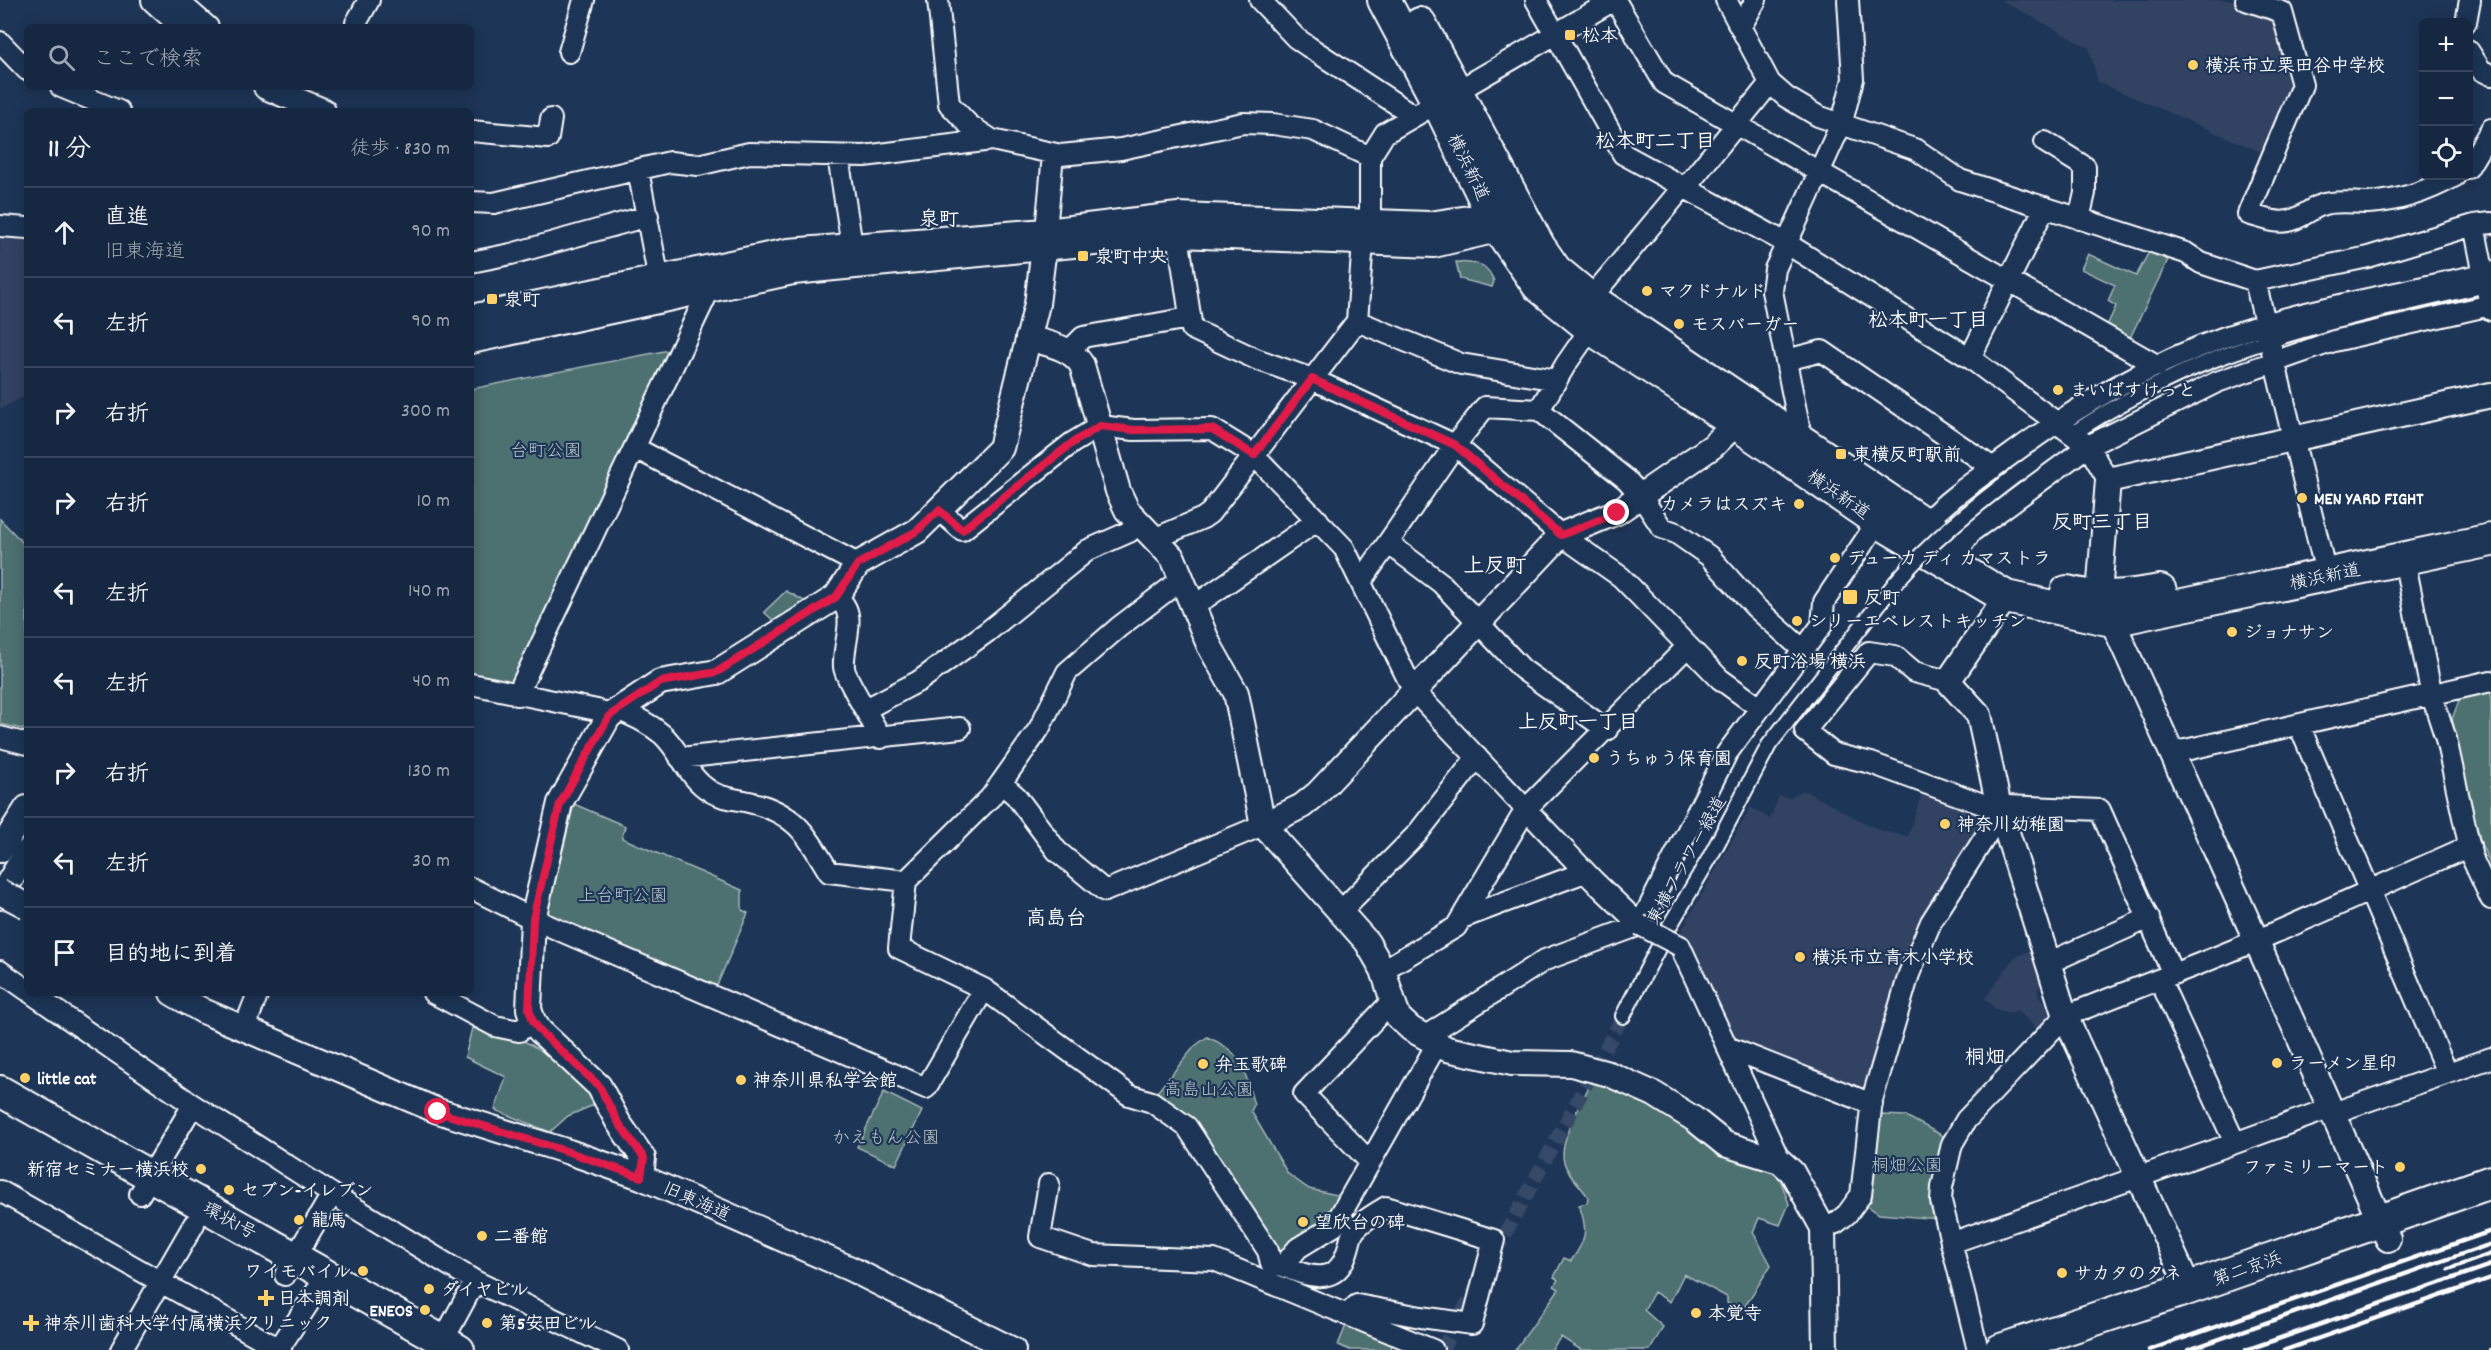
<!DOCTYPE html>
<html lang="ja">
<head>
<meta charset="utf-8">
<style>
	:root { --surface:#162841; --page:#23344c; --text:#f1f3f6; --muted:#9ea6b1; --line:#35445a }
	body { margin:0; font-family:Dekko,"Klee One",sans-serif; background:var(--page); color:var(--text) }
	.controls { position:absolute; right:18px; top:18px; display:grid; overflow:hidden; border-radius:9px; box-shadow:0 3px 15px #0003 }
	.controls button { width:54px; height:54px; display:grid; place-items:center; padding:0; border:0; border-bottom:2px solid var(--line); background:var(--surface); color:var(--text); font:30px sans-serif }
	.stop { position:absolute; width:18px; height:18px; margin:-14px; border:4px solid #e11d48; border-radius:50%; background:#fff }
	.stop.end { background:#e11d48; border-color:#fff; box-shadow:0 2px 6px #0008 }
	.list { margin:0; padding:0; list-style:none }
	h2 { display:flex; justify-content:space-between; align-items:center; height:78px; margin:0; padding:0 24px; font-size:26px }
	h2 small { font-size:20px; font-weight:400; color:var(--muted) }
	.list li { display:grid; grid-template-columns:39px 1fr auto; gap:18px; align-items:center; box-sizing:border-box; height:90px; padding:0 24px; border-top:2px solid var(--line) }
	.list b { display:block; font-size:22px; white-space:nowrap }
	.list p { margin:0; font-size:20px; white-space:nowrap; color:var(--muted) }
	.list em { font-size:20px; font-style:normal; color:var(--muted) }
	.icon { flex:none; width:33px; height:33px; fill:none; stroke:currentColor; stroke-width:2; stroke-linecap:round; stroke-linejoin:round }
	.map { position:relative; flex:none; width:2491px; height:1350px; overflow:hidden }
	.search { position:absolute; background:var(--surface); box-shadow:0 3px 15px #0003; left:24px; top:24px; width:450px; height:66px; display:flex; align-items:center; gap:15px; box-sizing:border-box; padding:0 21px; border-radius:9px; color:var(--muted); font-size:22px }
	.panel { position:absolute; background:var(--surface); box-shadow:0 3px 15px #0003; left:24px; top:108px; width:450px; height:888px; border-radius:9px }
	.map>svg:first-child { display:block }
	.built { fill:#304264 }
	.green { fill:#4d6f6f; stroke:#a6b7b7; stroke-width:1.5 }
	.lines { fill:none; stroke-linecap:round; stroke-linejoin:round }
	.pedestrian-tunnel { stroke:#344968; stroke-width:14; stroke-dasharray:14 7; stroke-linecap:butt }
	.pedestrian-casing { stroke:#fff; stroke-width:18 }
	.minor-casing { stroke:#fff; stroke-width:24 }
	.tertiary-casing { stroke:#fff; stroke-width:28 }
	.primary-casing { stroke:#fff; stroke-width:34 }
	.trunk-casing { stroke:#fff; stroke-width:36 }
	.pedestrian { stroke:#1d3557; stroke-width:14 }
	.minor { stroke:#1d3557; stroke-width:20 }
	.tertiary { stroke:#1d3557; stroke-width:24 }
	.primary { stroke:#1d3557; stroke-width:30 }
	.trunk { stroke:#1d3557; stroke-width:32 }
	.rail { stroke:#fff; stroke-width:4.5 }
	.pedestrian-bridge-casing { stroke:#fff; stroke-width:18; stroke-linecap:butt }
	.minor-bridge-casing { stroke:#fff; stroke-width:24; stroke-linecap:butt }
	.tertiary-bridge-casing { stroke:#fff; stroke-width:28; stroke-linecap:butt }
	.pedestrian-bridge { stroke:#1d3557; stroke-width:14 }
	.minor-bridge { stroke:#1d3557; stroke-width:20 }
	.tertiary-bridge { stroke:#1d3557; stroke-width:24 }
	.route { stroke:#e11d48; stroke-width:8 }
	.poi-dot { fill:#ffd166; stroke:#1d3557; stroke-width:2 }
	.labels { text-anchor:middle; stroke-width:4.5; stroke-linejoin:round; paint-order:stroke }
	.poi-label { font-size:18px; font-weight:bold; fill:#fff; stroke:#1d3557; text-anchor:start }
	.street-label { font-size:18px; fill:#fff; stroke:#1d3557 }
	.park-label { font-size:18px; fill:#b8c5c5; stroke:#1d3557 }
	.neighbourhood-label { font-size:20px; font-weight:bold; fill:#fff; stroke:#1d3557 }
	.quarter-label { font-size:21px; font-weight:bold; fill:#fff; stroke:#1d3557 }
</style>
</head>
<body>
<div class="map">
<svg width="2491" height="1350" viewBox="0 0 2491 1350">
	<rect width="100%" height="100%" fill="#1d3557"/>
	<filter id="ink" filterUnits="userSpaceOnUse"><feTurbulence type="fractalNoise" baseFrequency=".0167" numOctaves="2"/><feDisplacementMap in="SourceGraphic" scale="12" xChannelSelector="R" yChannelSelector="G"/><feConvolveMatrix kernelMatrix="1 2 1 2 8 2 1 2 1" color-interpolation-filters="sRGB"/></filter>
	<g filter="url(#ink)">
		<!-- built -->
		<path class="built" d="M2001,0H2234L2269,11L2280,19L2296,83L2263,153L2098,82L2089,48Z
			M0,232L27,233V395L0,409Z
			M1923,789L1973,805L1984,815L1921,920L1865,1092L1735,1041L1679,935L1751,807L1770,819L1779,796L1789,798L1803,790L1881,831L1908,836Z
			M2033,949L2044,978L2038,988V995L2054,1012L2037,1029L2017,1010L2010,1013L1996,1009L1985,998L2014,958Z"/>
		<!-- green -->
		<path class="green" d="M2149,252L2168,260L2129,340L2106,328L2116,306L2108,301L2115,285L2081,269L2088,254L2136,276Z
			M1456,262C1476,264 1485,260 1494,281L1492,287L1460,279Z
			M679,348L517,685L471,675V389Z
			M0,519L27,547V730L0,724Z
			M786,591L808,603L775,622L764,612Z
			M2491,691V866L2481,844L2452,719L2460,698Z
			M574,804L625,826L622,838L742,890V910L748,913L715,990L546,918Z
			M472,1028L524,1041L544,1052L588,1088L596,1104L568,1116L550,1132L495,1110L506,1077L465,1057Z
			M1207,1037C1245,1053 1243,1068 1254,1105L1251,1111L1288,1174L1309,1189L1342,1196L1328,1221L1280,1255L1243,1200L1153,1097L1195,1046Z
			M1596,1082L1628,1093L1687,1128L1718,1155L1768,1167L1779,1176L1789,1204L1780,1225L1759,1218L1753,1232L1771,1265L1742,1311L1727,1303V1297L1684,1274L1670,1302L1654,1292L1644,1310L1663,1327L1650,1350H1581L1561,1337L1551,1350H1515L1559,1289L1554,1286L1558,1280L1554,1277L1564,1258L1571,1261C1587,1239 1588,1230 1579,1205L1587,1203L1588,1197C1581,1186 1567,1174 1564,1162C1558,1141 1582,1101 1591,1083Z
			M884,1092L922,1111L896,1165L857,1147Z
			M1881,1115L1906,1116L1945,1137L1939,1219L1879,1214L1865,1204L1871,1195Z
			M1347,1323L1394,1341L1390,1350H1350L1338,1345Z"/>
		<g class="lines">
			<!-- pedestrian-tunnel -->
			<path class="pedestrian-tunnel" d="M1495,1253L1623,1016
				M1442,1350L1475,1289"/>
			<defs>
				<path id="pedestrian" d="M2072,434C2114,406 2170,376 2218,358C2306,325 2399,305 2491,284
					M1623,1016L1669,927L1709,859L1769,745L1896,582"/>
				<path id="minor" d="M177,0L208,27
					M938,0L949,104L969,125L992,140
					M1260,0L1296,38L1309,47L1413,115
					M1536,0L1623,154L1786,243L1970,358L2088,446L2108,480
					M1615,0L1664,83L2158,366
					M1726,0L1770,83L1786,97L1818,116L1917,150L1960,180L2186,253L2201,263L2255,281L2368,257L2474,225L2491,223
					M2246,0L2282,12L2302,85L2248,214C2260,217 2275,224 2288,221C2303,219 2314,204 2330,203C2343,201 2355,203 2368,203C2400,201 2427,192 2455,176
					M2466,22L2470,0
					M356,23L369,0
					M1738,24L1744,21L1756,0
					M0,42L27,70
					M2468,50L2481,70L2491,75
					M569,52L584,0
					M61,87L119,111
					M471,131L548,138L551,119
					M2045,142L2085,167V193L2079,219
					M838,156L852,246
					M2468,168L2491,129
					M638,170L661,291
					M1685,188L1770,83
					M471,202L494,203L670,162L698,165L749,153L864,156L992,140L1061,155L1121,149L1243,123L1273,124L1313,130L1370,157
					M1370,222V157L1385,133L1614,0
					M2474,225L2491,310
					M0,226L27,228
					M1046,231L1053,154
					M1178,235L1192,329L1256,359L1312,379L1455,445L1561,535L1621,577L1720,679L1760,708
					M471,262L511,254L648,216
					M2255,281L2322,557
					M1590,299L1683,187
					M1357,321L1461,364L1557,380
					M1591,328L1566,364L1539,410L1627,480L1641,496L1662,528L1676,533L1709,556L1754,606L1803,650
					M1069,351L1083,337L1189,318
					M1970,358L2045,207
					M1786,360L1822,351L1993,468
					M1802,441L1772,291L1775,269L1842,122L1853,79L1848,0
					M635,448L858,564
					M939,510L962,530L1072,443L1100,426L1134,430L1212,429L1254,455L1344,548L1413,690L1593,880L1640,925
					M1924,524C1949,498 1979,478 2009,456C2082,402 2164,355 2252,328C2330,304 2412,291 2491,272
					M1154,539L1203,518L1210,513L1357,321L1363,242
					M1388,543L1441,583L1522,669L1607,730
					M1960,548L1971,532L2088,446L2217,382L2334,341L2491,305
					M2404,559L2432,696L2446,739L2472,858L2491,899
					M1361,582L1455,445L1485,407L1539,410
					M836,597C860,613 842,643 844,667C844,676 875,726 881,738
					M1194,606L1318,520
					M1948,681L1914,672L1895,656L1869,652L1805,731L1834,754L1871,763L1985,805L2100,810L2173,974C2274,936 2371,889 2470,846
					M471,684L597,710L609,716
					M517,695L709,290
					M866,709L919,681L987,632L1088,550L1129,532L1139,523
					M619,710C635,717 649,723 663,735C681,752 688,778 710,791C720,798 737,799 749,802C796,813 806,834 829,872L906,881L990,798L1001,783L1016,796L1057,851L1105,891L1263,825
					M2299,725L2447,1073
					M0,737L27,744
					M2172,753L2491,681
					M680,758L960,728
					M1001,783L1039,729L1067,672L1119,627L1182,579
					M906,881L899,948L984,989L1129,1095L1152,1102L1187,1127L1268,1251L1271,1263
					M471,888L533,919L926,1088L984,989
					M1340,912L1417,834L1477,757
					M1462,918L1585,872
					M1680,946L1780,1161
					M2048,963L2149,918
					M1383,970L1456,927L1526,809L1688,646
					M0,971L27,990
					M31,993L193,1105L332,1194L475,1281L618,1350
					M433,993L495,1026L519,1031L533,1021
					M244,1029L258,993
					M1424,1037L1545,960L1640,925L1727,753L1822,625L1824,602L1878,521
					M1727,1047L1872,1104
					M2333,1113L2491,1058
					M2235,1143L2331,1108
					M1370,1162L1304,1094L1392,1001
					M1049,1184L1040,1237L1093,1255L1214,1260L1433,1350
					M0,1191L281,1350
					M140,1194L193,1105
					M1823,1228L1836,1223L1847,1214L1861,1195L1872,1100L1909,974L1931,922L2001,812
					M1951,1243L2235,1143L2160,980
					M1273,1264L1283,1266L1298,1248L1334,1226L1437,1044
					M1283,1266C1307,1277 1335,1286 1346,1255C1349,1248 1350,1239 1353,1233C1358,1223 1377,1213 1386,1207L1494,1240L1472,1324L1421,1317L1357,1305L1347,1315
					M285,1275L332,1194
					M121,1350L194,1224
					M278,1350L327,1275
					M438,1350L475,1281
					M1978,1350L1941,1201L1942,1187L1952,1144L1966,1120L2065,1016L2173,974"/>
				<path id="tertiary" d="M154,0L184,27
					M266,87L323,111
					M471,317L788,251L1046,231L1178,215L1429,224L1509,212
					M1028,338C1048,344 1071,347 1082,365L1118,491L1127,510L1173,558L1209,645L1236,693L1263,825L1367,942L1383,970L1398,1017L1411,1029L1447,1049L1512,1063L1571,1064L1609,1074L1654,1094L1694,1119L1725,1144L1780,1161L1792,1172L1823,1228L1825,1350
					M471,341L793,272L1178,235L1434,245L1514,226
					M2006,597L1948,681L1979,715L1999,807L2065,1016L2189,1288
					M1263,825L1302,806L1318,793L1561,535L1617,512L1713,446L1736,423
					M0,850L27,808
					M0,897L27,852
					M172,993L203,1011L438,1111L569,1152L641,1177L851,1269L1013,1350
					M641,1177L643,1158L618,1122L599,1086L540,1031L533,1021L529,1009L533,919L560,803L609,716L660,682L717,672L836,597L858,564L917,531L1001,448L1037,304L1046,231
					M2388,1239L2257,942L2102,598L2100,582L2108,480L2491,395"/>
				<path id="primary" d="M0,1091L459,1350"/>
				<path id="trunk" d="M1384,0L1438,102L1500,230L1538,285L1591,328L1736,423L1878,521L2006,597L2112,620L2491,540
					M1420,24L1539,247L1555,270L1590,299L1940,535
					M2067,592C2098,600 2128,597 2160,591
					M2001,1350L2189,1288L2491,1182"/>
			</defs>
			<!-- pedestrian casing -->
			<use href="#pedestrian" class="pedestrian-casing"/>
			<!-- minor casing -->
			<use href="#minor" class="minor-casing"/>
			<!-- tertiary casing -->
			<use href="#tertiary" class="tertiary-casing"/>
			<!-- primary casing -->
			<use href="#primary" class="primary-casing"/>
			<!-- trunk casing -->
			<use href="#trunk" class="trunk-casing"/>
			<!-- pedestrian -->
			<use href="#pedestrian" class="pedestrian"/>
			<!-- minor -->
			<use href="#minor" class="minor"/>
			<!-- tertiary -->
			<use href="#tertiary" class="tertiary"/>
			<!-- primary -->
			<use href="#primary" class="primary"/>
			<!-- trunk -->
			<use href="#trunk" class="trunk"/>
			<!-- rail -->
			<path class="rail" d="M2449,1269L2491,1254
				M2149,1350L2491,1231
				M2188,1350L2491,1244
				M2246,1350L2491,1265
				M2285,1350L2491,1278
				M2490,1350H2491"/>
			<defs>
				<path id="pedestrian-bridge" d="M1896,582C1931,541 1974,507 2016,475"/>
				<path id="minor-bridge" d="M1640,925L1680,946"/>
				<path id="tertiary-bridge" d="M0,892L27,906"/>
			</defs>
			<!-- pedestrian-bridge casing -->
			<use href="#pedestrian-bridge" class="pedestrian-bridge-casing"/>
			<!-- minor-bridge casing -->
			<use href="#minor-bridge" class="minor-bridge-casing"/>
			<!-- tertiary-bridge casing -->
			<use href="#tertiary-bridge" class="tertiary-bridge-casing"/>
			<!-- pedestrian-bridge -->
			<use href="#pedestrian-bridge" class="pedestrian-bridge"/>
			<!-- minor-bridge -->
			<use href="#minor-bridge" class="minor-bridge"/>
			<!-- tertiary-bridge -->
			<use href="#tertiary-bridge" class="tertiary-bridge"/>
		</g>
	</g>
	<g class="lines" filter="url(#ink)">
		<!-- route -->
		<path class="route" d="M438,1112L569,1152L641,1177L644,1158L618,1122L599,1086L540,1031L533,1021L529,1009L533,919L560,804L609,716L660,682L717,672L836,597L858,564L917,531L939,510L962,530L1072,443L1100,426L1134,430L1212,429L1254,455L1312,379L1455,445L1561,535L1617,513"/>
	</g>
	<!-- markers -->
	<g class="poi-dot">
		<rect x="1564" y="29" width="12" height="12" rx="3"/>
		<circle cx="2193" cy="65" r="6"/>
		<rect x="1077" y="250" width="12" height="12" rx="3"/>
		<circle cx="1647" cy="291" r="6"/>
		<rect x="486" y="293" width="12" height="12" rx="3"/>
		<circle cx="1679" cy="324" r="6"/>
		<circle cx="2058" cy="390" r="6"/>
		<rect x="1835" y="448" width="12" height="12" rx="3"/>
		<circle cx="2302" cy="498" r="6"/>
		<circle cx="1799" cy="504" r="6"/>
		<circle cx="1835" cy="558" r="6"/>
		<rect x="1842" y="589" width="16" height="16" rx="3"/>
		<circle cx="1797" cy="621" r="6"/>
		<circle cx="2232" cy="632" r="6"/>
		<circle cx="1742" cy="661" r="6"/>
		<circle cx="1594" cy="758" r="6"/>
		<circle cx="1945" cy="824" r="6"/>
		<circle cx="1800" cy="957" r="6"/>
		<circle cx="2277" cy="1063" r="6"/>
		<circle cx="1203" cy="1064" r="6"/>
		<circle cx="25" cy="1078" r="6"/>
		<circle cx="741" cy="1080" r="6"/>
		<circle cx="2400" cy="1167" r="6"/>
		<circle cx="201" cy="1169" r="6"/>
		<circle cx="229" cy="1190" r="6"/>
		<circle cx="299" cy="1220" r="6"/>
		<circle cx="1303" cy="1222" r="6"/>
		<circle cx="482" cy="1236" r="6"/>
		<circle cx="363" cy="1271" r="6"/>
		<circle cx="2062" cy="1273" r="6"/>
		<circle cx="429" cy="1289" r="6"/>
		<path d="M263 1289h6v6h6v6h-6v6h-6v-6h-6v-6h6z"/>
		<circle cx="425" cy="1310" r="6"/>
		<circle cx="1696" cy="1313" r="6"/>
		<path d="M28 1314h6v6h6v6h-6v6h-6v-6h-6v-6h6z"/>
		<circle cx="487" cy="1323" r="6"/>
	</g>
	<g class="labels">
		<!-- poi labels -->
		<g class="poi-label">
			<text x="1582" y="41">松本</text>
			<text x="2205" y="71">横浜市立栗田谷中学校</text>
			<text x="1095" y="262">泉町中央</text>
			<text x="1659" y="297">マクドナルド</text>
			<text x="504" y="305">泉町</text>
			<text x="1691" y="330">モスバーガー</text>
			<text x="2070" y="396">まいばすけっと</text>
			<text x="1853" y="460">東横反町駅前</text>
			<text x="2314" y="504">MEN YARD FIGHT</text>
			<text x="1787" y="510" text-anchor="end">カメラはスズキ</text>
			<text x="1847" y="564">デューカ ディ カマストラ</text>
			<text x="1864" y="603">反町</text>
			<text x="1809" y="627">シリーエベレストキッチン</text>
			<text x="2244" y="638">ジョナサン</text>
			<text x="1754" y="667">反町浴場 横浜</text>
			<text x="1606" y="764">うちゅう保育園</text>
			<text x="1957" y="830">神奈川幼稚園</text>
			<text x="1812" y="963">横浜市立青木小学校</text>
			<text x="2289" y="1069">ラーメン星印</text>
			<text x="1215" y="1070">弁玉歌碑</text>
			<text x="37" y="1084">little cat</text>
			<text x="753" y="1086">神奈川県私学会館</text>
			<text x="2388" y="1173" text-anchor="end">ファミリーマート</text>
			<text x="189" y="1175" text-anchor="end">新宿セミナー横浜校</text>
			<text x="241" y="1196">セブン-イレブン</text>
			<text x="311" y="1226">龍馬</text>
			<text x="1315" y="1228">望欣台の碑</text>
			<text x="494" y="1242">二番館</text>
			<text x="351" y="1277" text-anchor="end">ワイモバイル</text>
			<text x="2074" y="1279">サカタのタネ</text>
			<text x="441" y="1295">ダイヤビル</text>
			<text x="278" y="1304">日本調剤</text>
			<text x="413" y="1316" text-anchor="end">ENEOS</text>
			<text x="1708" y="1319">本覚寺</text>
			<text x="44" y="1329">神奈川歯科大学付属横浜クリニック</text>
			<text x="499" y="1329">第5安田ビル</text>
		</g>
		<!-- street labels -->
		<g class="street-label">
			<text transform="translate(1469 167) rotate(64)" y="6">横浜新道</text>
			<text transform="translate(1839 494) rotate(35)" y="6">横浜新道</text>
			<text transform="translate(2325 576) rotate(-12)" y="6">横浜新道</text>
			<text transform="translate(1686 860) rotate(-61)" y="6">東横フラワー緑道</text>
			<text transform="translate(697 1201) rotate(24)" y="6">旧東海道</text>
			<text transform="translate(230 1220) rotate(29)" y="6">環状1号</text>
			<text transform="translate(2247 1268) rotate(-19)" y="6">第二京浜</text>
		</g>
		<!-- park labels -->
		<g class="park-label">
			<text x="546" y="456">台町公園</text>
			<text x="623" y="901">上台町公園</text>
			<text x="1209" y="1095">高島山公園</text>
			<text x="886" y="1143">かえもん公園</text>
			<text x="1907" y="1171">桐畑公園</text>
		</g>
		<!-- neighbourhood labels -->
		<g class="neighbourhood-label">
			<text x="1655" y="147">松本町二丁目</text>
			<text x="939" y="225">泉町</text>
			<text x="1928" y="326">松本町一丁目</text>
			<text x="2102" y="528">反町三丁目</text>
			<text x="1578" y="728">上反町一丁目</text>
			<text x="1056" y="924">高島台</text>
			<text x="1985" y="1063">桐畑</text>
		</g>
		<!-- quarter labels -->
		<g class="quarter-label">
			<text x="1495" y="572">上反町</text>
		</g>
	</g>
</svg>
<div class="controls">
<button>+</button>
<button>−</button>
<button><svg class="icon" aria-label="locate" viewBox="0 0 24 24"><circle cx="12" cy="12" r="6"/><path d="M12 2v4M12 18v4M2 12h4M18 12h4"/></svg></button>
</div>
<div class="stop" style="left:438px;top:1112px"></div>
<div class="stop end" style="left:1617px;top:513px"></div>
<div class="search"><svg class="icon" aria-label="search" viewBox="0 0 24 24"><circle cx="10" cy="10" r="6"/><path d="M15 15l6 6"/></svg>ここで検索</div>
<section class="panel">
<h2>11 分<small>徒歩 · 830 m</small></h2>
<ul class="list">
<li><svg class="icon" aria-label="ahead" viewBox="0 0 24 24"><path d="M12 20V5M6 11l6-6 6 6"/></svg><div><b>直進</b><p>旧東海道</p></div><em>90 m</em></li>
<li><svg class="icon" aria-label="left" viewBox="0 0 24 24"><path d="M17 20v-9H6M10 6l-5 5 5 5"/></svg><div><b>左折</b></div><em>90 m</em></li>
<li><svg class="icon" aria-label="right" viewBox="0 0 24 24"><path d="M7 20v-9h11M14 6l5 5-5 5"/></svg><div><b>右折</b></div><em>300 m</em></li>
<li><svg class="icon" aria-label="right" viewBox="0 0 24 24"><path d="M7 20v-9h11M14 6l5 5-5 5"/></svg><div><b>右折</b></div><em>10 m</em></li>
<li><svg class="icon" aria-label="left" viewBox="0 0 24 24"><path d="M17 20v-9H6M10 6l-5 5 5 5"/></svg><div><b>左折</b></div><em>140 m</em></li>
<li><svg class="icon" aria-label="left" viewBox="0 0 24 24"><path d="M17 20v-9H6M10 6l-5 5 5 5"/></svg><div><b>左折</b></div><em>40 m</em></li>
<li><svg class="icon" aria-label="right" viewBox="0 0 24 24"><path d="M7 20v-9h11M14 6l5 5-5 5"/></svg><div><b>右折</b></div><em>130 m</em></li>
<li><svg class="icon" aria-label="left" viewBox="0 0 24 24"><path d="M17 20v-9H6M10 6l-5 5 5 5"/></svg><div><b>左折</b></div><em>30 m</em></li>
<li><svg class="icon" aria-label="arrive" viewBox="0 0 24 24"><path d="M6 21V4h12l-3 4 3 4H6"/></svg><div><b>目的地に到着</b></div></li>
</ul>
</section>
</div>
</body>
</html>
